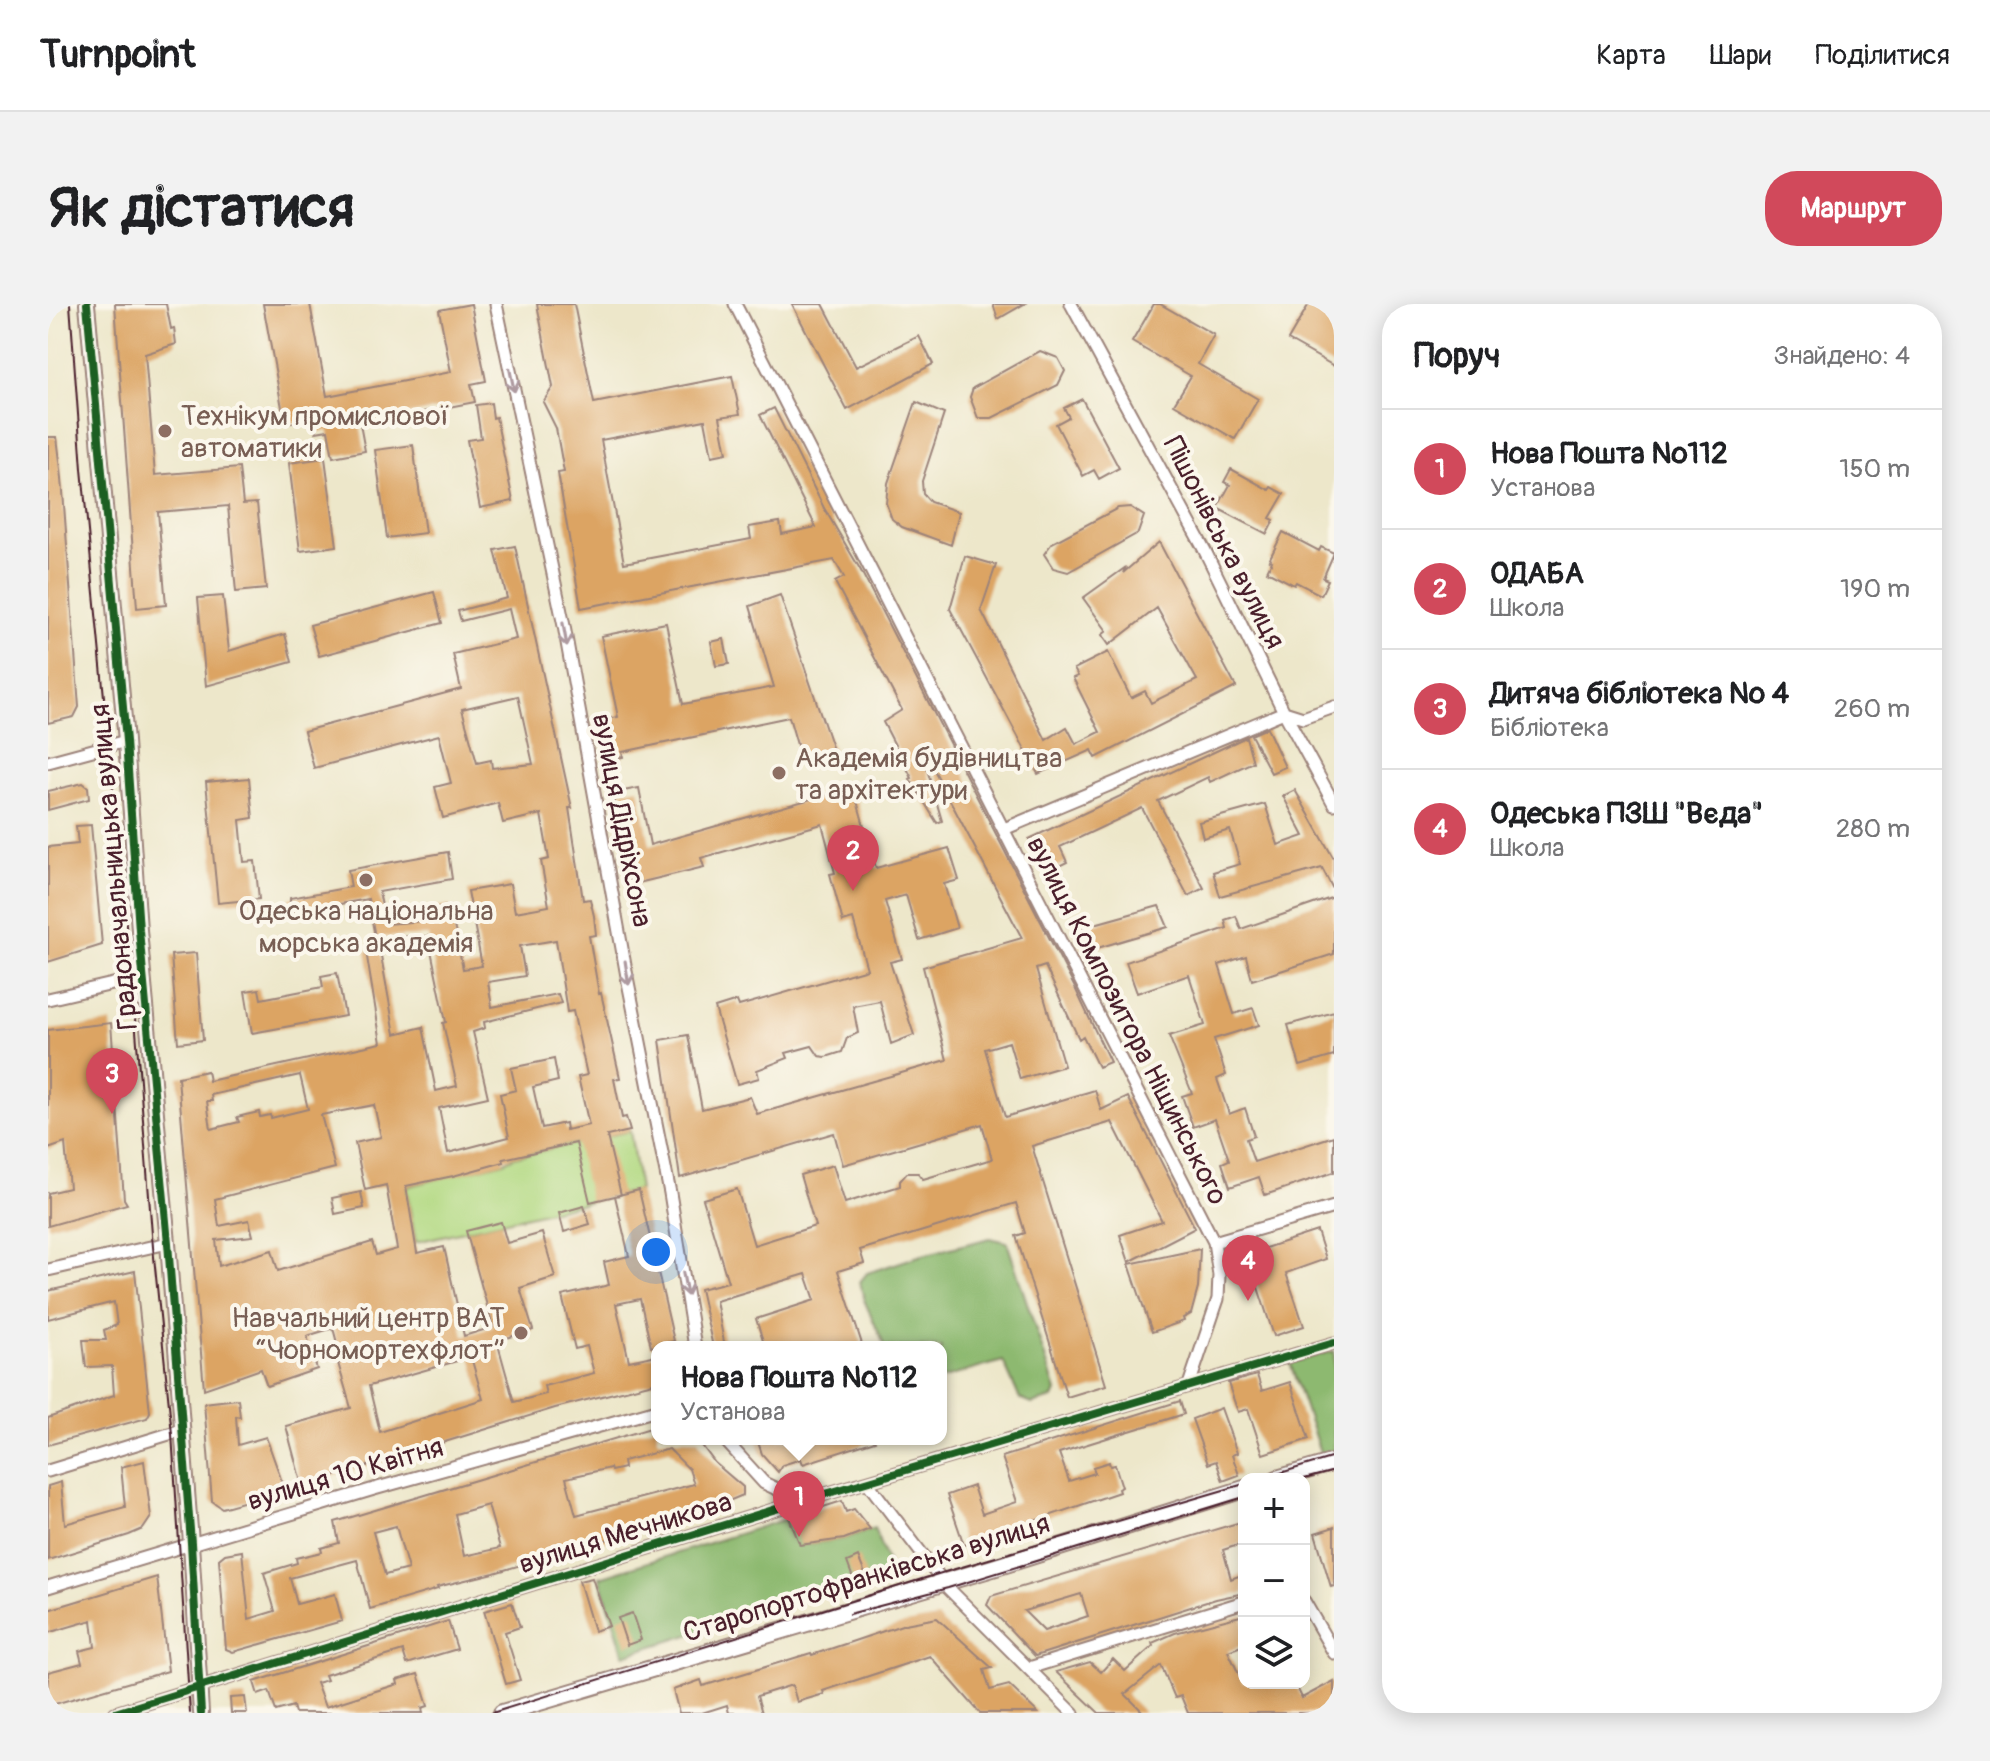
<!DOCTYPE html>
<html lang="uk">
<head>
<meta charset="utf-8">
<style>
	:root { --surface:#fff; --page:#f2f2f2; --text:#202124; --muted:#757577; --line:#e0e0e0; --accent:#d1495b }
	body { margin:0; font-family:Pangolin,sans-serif; background:var(--page); color:var(--text) }
	.controls { position:absolute; right:24px; bottom:24px; display:grid; overflow:hidden; border-radius:16px; box-shadow:0 4px 20px #0003 }
	.controls button { width:72px; height:72px; display:grid; place-items:center; padding:0; border:0; border-bottom:2px solid var(--line); background:var(--surface); color:var(--text); font:40px sans-serif }
	.you { position:absolute; left:608px; top:948px; width:28px; height:28px; margin:-20px; border:6px solid #fff; border-radius:50%; background:#1a73e8; box-shadow:0 0 0 12px #1a73e833 }
	.badge { display:grid; place-items:center; width:52px; height:52px; border-radius:50%; background:var(--accent); color:#fff; font-size:26px; font-weight:700 }
	.pin { position:absolute; translate:-50% -66px; filter:drop-shadow(0 2px 4px #0008) }
	.pin::after { content:''; position:absolute; top:42px; width:28px; height:24px; background:inherit; clip-path:polygon(0 0,100% 0,50% 100%) }
	.popup { position:absolute; left:603px; top:1037px; width:296px; height:104px; box-sizing:border-box; display:grid; place-content:center; border-radius:16px; background:var(--surface); filter:drop-shadow(0 2px 6px #0005); font-size:26px; white-space:nowrap; color:var(--muted) }
	.popup b { font-size:30px; color:var(--text) }
	.popup::after { content:''; position:absolute; left:50%; top:100%; margin-left:-16px; border:16px solid transparent; border-top-color:var(--surface) }
	.list { margin:0; padding:0; list-style:none }
	h2 { display:flex; justify-content:space-between; align-items:center; height:104px; margin:0; padding:0 32px; font-size:34px }
	h2 small { font-size:26px; font-weight:400; color:var(--muted) }
	.list li { display:grid; grid-template-columns:52px 1fr auto; gap:24px; align-items:center; box-sizing:border-box; height:120px; padding:0 32px; border-top:2px solid var(--line) }
	.list b { display:block; font-size:30px; white-space:nowrap }
	.list p { margin:0; font-size:26px; white-space:nowrap; color:var(--muted) }
	.list em { font-size:26px; font-style:normal; color:var(--muted) }
	.icon { flex:none; width:44px; height:44px; fill:none; stroke:currentColor; stroke-width:2; stroke-linecap:round; stroke-linejoin:round }
	.map { position:relative; flex:none; width:1286px; height:1409px; overflow:hidden; border-radius:32px }
	header { display:flex; align-items:center; gap:48px; box-sizing:border-box; height:112px; padding:0 40px; background:var(--surface); border-bottom:2px solid var(--line) }
	header strong { font-size:38px }
	nav { display:flex; gap:44px; margin-inline-start:auto; font-size:28px }
	.intro { display:flex; align-items:center; justify-content:space-between; box-sizing:border-box; height:192px; padding:0 48px }
	h1 { margin:0; font-size:56px }
	.button { padding:20px 36px; border-radius:32px; background:var(--accent); color:#fff; font-size:28px; font-weight:700 }
	main { display:flex; gap:48px; padding:0 48px }
	aside { flex:1; background:var(--surface); border-radius:32px; box-shadow:0 4px 20px #0003 }
	.map>svg:first-child { display:block }
	.green { fill:#b2d982; stroke:#7e7c56; stroke-width:2 }
	.forest { fill:#8db970; stroke:#6c6c4e; stroke-width:2 }
	.building { fill:#dca463; fill-rule:evenodd }
	.lines { fill:none; stroke-linecap:round; stroke-linejoin:round }
	.minor-casing { stroke:#9c837a; stroke-width:15 }
	.tertiary-casing { stroke:#9c837a; stroke-width:18 }
	.secondary-casing { stroke:#9c837a; stroke-width:20 }
	.minor { stroke:#fff; stroke-width:11 }
	.tertiary { stroke:#fff; stroke-width:14 }
	.secondary { stroke:#fff; stroke-width:16 }
	.tram { stroke:#4a1f2b; stroke-width:2 }
	.cycleway-casing { stroke:#fbf7ec; stroke-width:13 }
	.cycleway { stroke:#1b5e20; stroke-width:8 }
	.oneway { stroke:#ae9aa0 }
	.education-dot { fill:#8d6e63; stroke:#fbf7ec; stroke-width:3 }
	.labels { text-anchor:middle; stroke-width:8; stroke-linejoin:round; paint-order:stroke }
	.education-label { font-size:28px; fill:#785e54; stroke:#fbf7ec; text-anchor:start }
	.street-label { font-size:28px; fill:#4a1f2b; stroke:#fbf7ec }
</style>
</head>
<body>
<header>
<strong>Turnpoint</strong>
<nav><a>Карта</a><a>Шари</a><a>Поділитися</a></nav>
</header>
<div class="intro"><h1>Як дістатися</h1><a class="button">Маршрут</a></div>
<main>
<div class="map">
<svg width="1286" height="1409" viewBox="0 0 1286 1409">
	<rect width="100%" height="100%" fill="#fbf7ec"/>
	<filter id="ink" filterUnits="userSpaceOnUse"><feTurbulence type="fractalNoise" baseFrequency=".0125" numOctaves="2"/><feDisplacementMap in="SourceGraphic" scale="16" xChannelSelector="R" yChannelSelector="G"/><feConvolveMatrix kernelMatrix="1 2 1 2 8 2 1 2 1" color-interpolation-filters="sRGB"/></filter>
	<filter id="wash" filterUnits="userSpaceOnUse"><feTurbulence type="fractalNoise" baseFrequency=".006" numOctaves="4" result="noise"/><feDisplacementMap in="SourceGraphic" scale="32" xChannelSelector="R" yChannelSelector="G"/><feGaussianBlur stdDeviation="1.8" result="paint"/><feColorMatrix in="noise" values="0 0 0 0 0 0 0 0 0 0 0 0 0 0 0 0 0 1.4 0 .05"/><feComposite in="paint" operator="in"/></filter>
	<g filter="url(#wash)">
		<rect width="100%" height="100%" fill="#ede7ca"/>
		<!-- green -->
		<path class="green" d="M582,827L591,886L368,938L358,883L456,858L466,853Z"/>
		<!-- forest -->
		<path class="forest" d="M942,934L959,938L1008,1087L1005,1094L984,1100L972,1095L955,1057L893,1075V1043H837L816,996L812,978L819,969L871,952Z
			M1286,1047V1150L1274,1154L1242,1059Z
			M741,1214L753,1241L796,1235L826,1224L843,1269L576,1351L552,1273Z"/>
		<g id="blocks">
			<!-- building -->
			<path class="building" d="M67,0H118L123,25L126,24L128,40L97,50L107,171L191,164L195,200L209,199L218,285L188,288L180,202L110,208L118,301L89,304Z
				M215,0H262L279,92L403,68L391,6L423,0L438,77L423,80L427,98L312,120L317,147L285,153L280,126L268,128L266,115L237,120Z
				M489,0H526L546,99L684,72L692,110L672,113L679,149L664,152L657,116L553,136L576,259L703,235L701,223L732,218L734,230L768,223L712,111L726,104L776,204L812,265L1027,684L1062,758L1050,763L1035,732L1031,735L997,662L988,665L1016,762L972,775L961,738L937,745L957,813L1047,786L1053,806L1080,793L1147,924L1081,958L1072,931L1114,917L1064,818L984,842L1058,1081L1019,1093L968,932L977,929L968,899L812,946L816,959L790,967L815,1043H717L708,1015L767,996L758,970L668,997L677,1043H665L652,985L680,978L655,895L689,885L706,941L767,922L752,871L785,861L797,899L852,882V877L859,869H870L875,875L944,855L934,820L795,861L786,829L632,874L612,736L640,731L654,805L702,793L709,810L899,756L875,663L974,634L884,462L879,465L894,517L889,519L862,475L864,474L835,418L854,406L787,278L796,273L786,256L533,304L510,169L516,168L508,124L495,98L505,83Z
				M744,0H775L808,63L871,32L885,60L799,106Z
				M945,0H976L950,15Z
				M1106,0H1112L1166,31L1150,60L1210,95L1187,135L1126,100L1143,72L1084,38Z
				M1261,0H1275L1286,6V62L1240,36Z
				M992,47L1010,54L1017,67L1010,81L944,114H930L922,93L925,84Z
				M1034,95L1071,164L1051,175L1046,166L1035,172L1008,120L1021,113L1016,104Z
				M868,98L896,110L874,177L875,190L882,198L911,208L903,241L854,223L844,215L838,199L840,179Z
				M443,99L445,114L448,113L465,197L432,204L419,136L433,134L428,101Z
				M0,133H9L14,174L31,403L26,413L0,419Z
				M365,141L377,229L339,234L327,146Z
				M277,154L289,242L252,247L241,159Z
				M1183,165L1221,186L1223,183L1236,190L1222,214L1226,216L1219,230L1169,204L1182,181L1176,178Z
				M1082,203L1096,212L1090,229L1020,268L1005,264L996,250L1004,239L1070,204Z
				M1235,228L1271,247L1273,243L1286,249L1275,274L1280,276L1273,291L1248,278L1246,281L1219,267L1224,257L1221,256Z
				M1111,238L1188,383L1048,454L1044,446L990,470L902,305L917,252L948,261L933,306L998,436L1019,423L1028,440L1052,428L1025,374L1030,372L1026,365L1060,348L1083,394L1097,387L1103,399L1149,376L1109,304L1061,341L1054,331L1059,327L1035,294L1078,263L1075,269Z
				M467,242L524,504H521L535,596L542,595L546,612L548,631L541,632L551,690L553,689L572,774L566,775L574,814L578,813L582,827L559,832L573,891L567,892L591,886L626,1037L603,1043L592,995L568,1000L581,1057L609,1051V1078L507,1104L254,1182L238,1122L303,1104L290,1059L294,1058L285,1024L259,1032L269,1065L219,1082L213,1065L156,1085L130,773L159,767L161,777L333,739L318,647L332,646L347,730L375,723L388,787L409,782L395,719L398,718L380,632L327,633L320,595L242,609V594L303,583L300,566L400,548L404,575L331,588L338,620L387,616L385,604L402,602L415,665L434,662L420,587L462,580L467,608L501,602L493,557L501,555L493,510L455,519L450,499L395,514L387,483L403,479L391,431L266,464L256,427L413,385L405,350L468,335L461,305L413,317L410,307L459,294L447,246ZM470,392L485,460L444,464L443,456L429,459L414,405ZM508,636L519,708L525,707L539,771L530,773L541,821L518,826L517,819L494,824L485,783L510,777L506,755L463,764L468,786L452,790L461,833L400,849L391,804L440,793L425,728L437,724L436,718L513,699L510,690L444,703L440,678L477,672L472,642ZM252,771L260,805L223,814L222,811L212,813L211,808L189,813L191,818L163,825L159,797H164L163,791ZM326,801L333,833L307,839L317,886L338,881L349,945L328,951L324,938L230,967L224,946L171,962L168,936L205,932L201,916L171,922L167,895L287,864L273,811ZM528,839L542,898L567,892L581,952L556,958L561,981L514,992L527,1045L539,1042L546,1069L496,1082L498,1090L466,1098L449,1037L485,1026L472,984L507,973L494,929L459,939L453,918L418,927L445,1023L416,1032L396,943L369,949L358,882L405,872L456,858L455,855ZM423,1053L435,1095L332,1128L321,1082Z
				M386,288L394,319L271,352L262,321Z
				M732,291L786,449L754,458L741,413L574,448L575,453L559,456L552,416L570,413L553,332L618,319L635,400L726,383L702,302Z
				M175,292L181,347L237,330L244,358L158,382L150,294Z
				M676,335L681,360L668,362L663,338Z
				M1219,424L1237,463L1223,469L1203,431Z
				M1198,433L1205,458L1162,478L1160,473L1110,497L1156,584L1140,592L1094,504L1012,543L1019,558L997,569L981,535Z
				M201,474L205,514L192,516L196,558L207,557L211,595L170,599L158,478Z
				M35,479L40,483L41,495L0,506V487Z
				M805,483L828,564L901,544L911,576L896,580L909,624L871,636L858,591L837,597L854,655L842,658L866,731L843,740L832,697L805,702L810,729L799,734L794,748L778,753L771,752L764,742L738,749L740,754L709,766L711,774L689,780L667,704L689,697L691,702L819,665L805,615L795,618L782,570L787,569L774,520L653,554L656,563L582,581L565,489L591,484L602,541Z
				M1247,486L1286,555V587L1274,564L1172,592L1165,568L1192,560L1182,526L1155,534L1151,518L1217,500L1230,541L1256,532L1235,492Z
				M43,521L54,641L0,658V543L30,540L28,522Z
				M1286,593V650L1204,676L1198,652L1171,661L1186,710L1205,704L1211,721L1166,735L1178,771L1169,775L1181,810L1197,804L1206,832L1198,835L1206,858L1286,832V868L1217,891L1211,873L1182,883L1174,859L1181,856L1167,815L1145,823L1134,792L1144,789L1121,732L1157,721L1141,671L1089,689L1078,658L1179,624L1177,616L1188,612L1193,625Z
				M1111,602L1120,623L1036,648L1025,626Z
				M148,649L155,736L130,739L123,651Z
				M289,669L297,712L204,729L197,687L211,685L213,695L275,683L273,672Z
				M1286,708V752L1252,762L1240,721Z
				M63,719L76,895L79,900L0,922V889L21,884L17,839L0,845V726Z
				M313,888L316,904L287,910L284,894Z
				M536,902L542,920L516,928L511,909Z
				M1269,927L1278,955L1238,969L1256,1022L1226,1032L1199,950Z
				M1152,945L1150,984L1143,1010L1135,1014L1136,1017L1104,1028L1081,960Z
				M87,967L102,1108L99,1114L0,1141V1114L66,1091L64,1062L38,1063L35,1036H58L56,1026L69,1021L66,998L0,1015V987Z
				M1209,1071L1214,1087L1242,1078L1261,1135L1215,1150L1200,1105L1190,1108L1180,1079Z
				M190,1095L192,1113L188,1112L190,1141L218,1133L237,1186L174,1204L164,1197L156,1099Z
				M1132,1097L1136,1110L1011,1149L1021,1177L1047,1169L1045,1163L1061,1158L1062,1162L1067,1161L1074,1183L1070,1185L1071,1188L916,1241L899,1191L925,1182L934,1210L969,1198L954,1153Z
				M1173,1104L1189,1149L1184,1151L1191,1171L1175,1177L1168,1157L1160,1160L1144,1115Z
				M609,1122V1135H649L667,1159L695,1183V1191L659,1206L446,1269L389,1283L390,1285L322,1305L309,1256L242,1274L249,1300L287,1290L294,1317L185,1348L178,1345L171,1255L177,1250L194,1247L201,1315L227,1307L216,1269L249,1259L248,1254L274,1248L273,1244L291,1239L287,1218ZM621,1145L641,1165L646,1180L528,1211L518,1174L562,1164L563,1167L576,1164L575,1157ZM440,1201L452,1244L416,1252L407,1210ZM348,1222L360,1265L337,1271L325,1228Z
				M709,1135H826L827,1137L755,1160L753,1155L734,1161L730,1168L714,1150Z
				M96,1157L103,1213L95,1225L81,1231L0,1256V1182L13,1178L17,1220L77,1203L73,1163Z
				M794,1197L798,1208L806,1205L822,1225L796,1235L752,1241L741,1214Z
				M1196,1217V1239L1175,1246L1183,1275L1196,1270V1289L1168,1295L987,1352L939,1301L943,1292ZM1033,1290L1040,1312L996,1327L976,1307Z
				M1286,1223V1282L1283,1283L1267,1229Z
				M810,1253L818,1272L806,1277L799,1258Z
				M109,1273L120,1367L0,1402V1368L34,1359L31,1347L47,1343L44,1316L0,1329V1306Z
				M544,1274L561,1322L546,1327L531,1277Z
				M464,1299L472,1323L457,1328L472,1376L458,1380L436,1307Z
				M584,1309L593,1336L579,1341L570,1314Z
				M1196,1311V1341L1180,1347L1195,1379H1247L1254,1394L1286,1377V1409H1140L1133,1392L1127,1394L1113,1361L1077,1390L1096,1409H1051L1008,1368L1042,1358L1053,1368L1065,1355L1077,1367L1105,1342L1104,1339L1127,1329Z
				M889,1314L944,1364L936,1366L942,1386L961,1381L990,1409H932L882,1352L775,1387L776,1390L749,1398L744,1381L709,1392L714,1409H681L679,1401L654,1409H631L625,1386L653,1376L655,1382L763,1349L764,1351L857,1320Z
				M400,1317L409,1345L359,1360L355,1347L277,1371L279,1376L268,1379L277,1403L350,1380L349,1376L370,1370L380,1402L374,1404L375,1409H247L245,1402L228,1407L221,1387L210,1391L206,1378Z
				M197,1393L199,1409H183L182,1394Z"/>
		</g>
	</g>
	<g filter="url(#ink)">
		<use href="#blocks" fill-opacity="0" stroke="#9c837a" stroke-width="2"/>
		<g class="lines">
			<defs>
				<path id="minor" d="M448,0L516,322L580,678L622,889L647,1043
					M687,0L1166,938L1171,971L1170,995L1141,1081
					M1023,0L1156,245L1236,408L1286,500
					M0,458L78,437
					M956,525L1236,408L1255,414L1286,403
					M0,695L95,673
					M1166,938L1286,903
					M0,966L120,939
					M676,1135L716,1179L754,1197
					M0,1167L134,1126
					M819,1178L900,1284L1025,1409
					M0,1283L326,1185L609,1106
					M1256,1297L1286,1349
					M981,1364L1196,1298
					M67,1409L754,1197L1286,1039"/>
				<path id="tertiary" d="M39,0L78,437L91,626L120,939L143,1239L153,1409"/>
				<path id="secondary" d="M1229,1175L1286,1158
					M454,1409L945,1264L1196,1185"/>
			</defs>
			<!-- minor casing -->
			<use href="#minor" class="minor-casing"/>
			<!-- tertiary casing -->
			<use href="#tertiary" class="tertiary-casing"/>
			<!-- secondary casing -->
			<use href="#secondary" class="secondary-casing"/>
			<!-- minor -->
			<use href="#minor" class="minor"/>
			<!-- tertiary -->
			<use href="#tertiary" class="tertiary"/>
			<!-- secondary -->
			<use href="#secondary" class="secondary"/>
			<!-- tram -->
			<path class="tram" d="M22,0L34,165L87,714L105,943L124,1130L142,1409
				M1212,1175L1286,1153
				M1256,1175L1286,1167
				M801,1310L900,1284L1196,1193
				M444,1409L890,1270L1196,1180"/>
			<defs>
				<path id="cycleway" d="M39,0L78,437L91,626L120,939L143,1239L153,1409
					M67,1409L754,1197L1286,1039"/>
			</defs>
			<!-- cycleway casing -->
			<use href="#cycleway" class="cycleway-casing"/>
			<!-- cycleway -->
			<use href="#cycleway" class="cycleway"/>
		</g>
		<!-- one-way arrows -->
		<defs><path id="oneway-shaft" d="M-6 0H5M1.5-3L5.5 0L1.5 3" fill="none" stroke-width="1.6" stroke-linecap="round" stroke-linejoin="round" transform="scale(2)"/></defs>
		<g class="oneway">
			<use href="#oneway-shaft" transform="translate(464 76) rotate(78)"/>
			<use href="#oneway-shaft" transform="translate(517 331) rotate(80)"/>
			<use href="#oneway-shaft" transform="translate(579 669) rotate(81)"/>
			<use href="#oneway-shaft" transform="translate(637 980) rotate(79)"/>
		</g>
	</g>
	<!-- markers -->
	<g class="education-dot">
		<circle cx="117" cy="127" r="8"/>
		<circle cx="731" cy="469" r="8"/>
		<circle cx="318" cy="576" r="8"/>
		<circle cx="473" cy="1029" r="8"/>
	</g>
	<g class="labels">
		<!-- education labels -->
		<g class="education-label">
			<text x="133" y="121">Технікум промислової<tspan x="133" dy="32">автоматики</tspan></text>
			<text x="747" y="463">Академія будівництва<tspan x="747" dy="32">та архітектури</tspan></text>
			<text x="318" y="616" text-anchor="middle">Одеська національна<tspan x="318" dy="32">морська академія</tspan></text>
			<text x="457" y="1023" text-anchor="end">Навчальний центр ВАТ<tspan x="457" dy="32">“Чорномортехфлот”</tspan></text>
		</g>
		<!-- street labels -->
		<g class="street-label">
			<text transform="translate(1177 238) rotate(63)" y="10">Пішонівська вулиця</text>
			<text transform="translate(575 516) rotate(79)" y="10">вулиця Дідріхсона</text>
			<text transform="translate(65 563) rotate(-95)" y="10">Градоначальницька вулиця</text>
			<text transform="translate(1080 716) rotate(63)" y="10">вулиця Композитора Ніщинського</text>
			<text transform="translate(297 1169) rotate(-16)" y="10">вулиця 10 Квітня</text>
			<text transform="translate(577 1228) rotate(-17)" y="10">вулиця Мечникова</text>
			<text transform="translate(818 1273) rotate(-17)" y="10">Старопортофранківська вулиця</text>
		</g>
	</g>
</svg>
<div class="controls">
<button>+</button>
<button>−</button>
<button><svg class="icon" aria-label="layers" viewBox="0 0 24 24"><path d="M12 4l9 5-9 5-9-5zM3 14l9 5 9-5"/></svg></button>
</div>
<div class="you"></div>
<div class="pin badge" style="left:751px;top:1233px">1</div>
<div class="popup"><b>Нова Пошта №112</b>Установа</div>
<div class="pin badge" style="left:805px;top:587px">2</div>
<div class="pin badge" style="left:64px;top:810px">3</div>
<div class="pin badge" style="left:1200px;top:997px">4</div>
</div>
<aside>
<h2>Поруч<small>Знайдено: 4</small></h2>
<ul class="list">
<li><span class="badge">1</span><div><b>Нова Пошта №112</b><p>Установа</p></div><em>150 m</em></li>
<li><span class="badge">2</span><div><b>ОДАБА</b><p>Школа</p></div><em>190 m</em></li>
<li><span class="badge">3</span><div><b>Дитяча бібліотека № 4</b><p>Бібліотека</p></div><em>260 m</em></li>
<li><span class="badge">4</span><div><b>Одеська ПЗШ &quot;Вєда&quot;</b><p>Школа</p></div><em>280 m</em></li>
</ul>
</aside>
</main>
</body>
</html>
